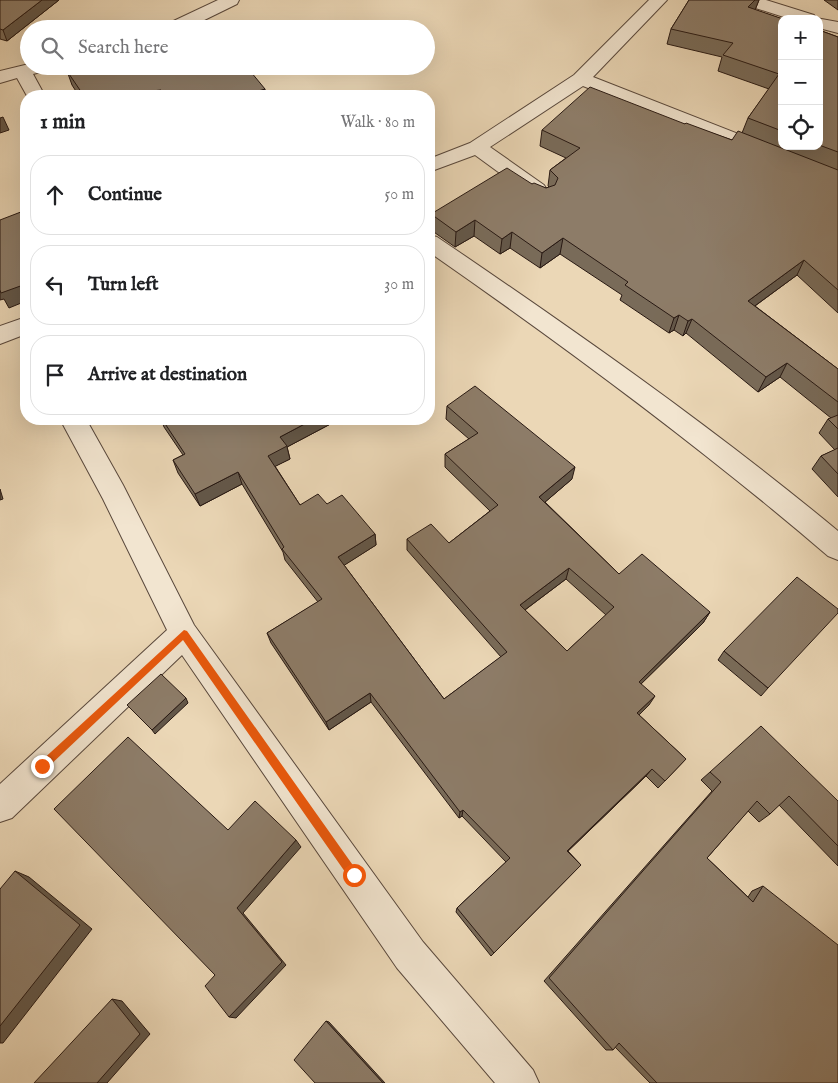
<!DOCTYPE html>
<html lang="en">
<head>
<meta charset="utf-8">
<style>
	:root { --surface:#fff; --page:#f6f6f6; --text:#202124; --muted:#757577; --line:#e0e0e0 }
	body { margin:0; font-family:"IM FELL English",serif; background:var(--page); color:var(--text) }
	.controls { position:absolute; right:15px; top:15px; display:grid; overflow:hidden; border-radius:10px; box-shadow:0 5px 20px #0002 }
	.controls button { width:45px; height:45px; display:grid; place-items:center; padding:0; border:0; border-bottom:1px solid var(--line); background:var(--surface); color:var(--text); font:25px sans-serif }
	.stop { position:absolute; width:15px; height:15px; margin:-11px; border:4px solid #ea580c; border-radius:50%; background:#fff }
	.stop.end { background:#ea580c; border-color:#fff; box-shadow:0 1px 5px #0008 }
	.list { margin:0; padding:0; list-style:none }
	h2 { display:flex; justify-content:space-between; align-items:center; height:65px; margin:0; padding:0 20px; font-size:21px }
	h2 small { font-size:16px; font-weight:400; color:var(--muted) }
	.list li { display:grid; grid-template-columns:32px 1fr auto; gap:15px; align-items:center; box-sizing:border-box; height:80px; margin:0 10px 10px; padding:0 10px; border:1px solid var(--line); border-radius:20px }
	.list b { display:block; font-size:19px; white-space:nowrap }
	.list em { font-size:16px; font-style:normal; color:var(--muted) }
	.icon { flex:none; width:28px; height:28px; fill:none; stroke:currentColor; stroke-width:2; stroke-linecap:round; stroke-linejoin:round }
	.map { position:relative; flex:none; width:838px; height:1083px; overflow:hidden }
	.search { position:absolute; background:var(--surface); box-shadow:0 5px 20px #0002; left:20px; top:20px; width:415px; height:55px; display:flex; align-items:center; gap:12px; box-sizing:border-box; padding:0 18px; border-radius:28px; color:var(--muted); font-size:19px }
	.panel { position:absolute; background:var(--surface); box-shadow:0 5px 20px #0002; left:20px; top:90px; width:415px; height:335px; border-radius:20px }
	.map>svg:first-child { display:block }
	.lines { fill:none; stroke-linecap:round; stroke-linejoin:round }
	.minor-casing { stroke:#59483c; stroke-width:2 }
	.minor { fill:#f2e5d0; fill-rule:evenodd }
	.wall { fill:#796b59; stroke:#281913; fill-rule:evenodd }
	.shaded-wall { fill:#635749; stroke:#281913 }
	.building { fill:#8d7c68; stroke:#281913; fill-rule:evenodd }
	.route { fill:#ea580c }
</style>
</head>
<body>
<div class="map">
<svg width="838" height="1083" viewBox="0 0 838 1083">
	<rect width="100%" height="100%" fill="#ebd7b6"/>
	<filter id="stains"><feTurbulence type="fractalNoise" baseFrequency=".004" numOctaves="4"/><feColorMatrix values="0 0 0 0 .2 0 0 0 0 .09 0 0 0 0 .02 0 0 0 .5 -.17"/></filter>
	<radialGradient id="worn" r=".72"><stop offset=".6" stop-color="#630" stop-opacity="0"/><stop offset="1" stop-color="#630" stop-opacity=".3"/></radialGradient>
	<g class="lines">
		<defs>
			<path id="minor" d="M218,0H239L237,4L186,29H162L165,25Z
				M649,0H667L593,77L838,173V187L583,86L490,147L544,185L547,190L544,195L537,197L530,195L475,155L429,172V159L470,143L574,75Z
				M741,0H766L814,15L816,18L838,22V33L819,28V19H790L743,4Z
				M29,64V66H52L49,70L33,74L45,96H27L17,78L0,83V71Z
				M429,235L437,237C574,330 710,425 838,531V560L828,556C701,447 567,348 429,252Z
				M26,317V334L0,344V326Z
				M60,419H86L123,485L194,625L423,942L533,1070L539,1083H495L397,968L182,655L12,818L0,822V784L167,630L103,499Z"/>
		</defs>
		<!-- minor casing -->
		<use href="#minor" class="minor-casing"/>
		<!-- minor -->
		<use href="#minor" class="minor"/>
	</g>
	<!-- wall -->
	<path class="wall" d="M0,0H59L7,41L0,39Z
		M689,0H759L755,10L782,19V146H819V30L838,37V313L797,275L755,306L838,369V497L812,469L821,456L835,450L819,433L828,419L831,418L780,377L758,392L686,333L683,336L674,330L669,333L620,300L622,295L560,254L540,268L510,248L500,254L474,236L455,247L431,230V214L532,184L546,188L549,187L548,186L550,170L566,158L540,146L542,130L685,124L732,140L742,133L748,118L769,89L718,71L722,57L667,44L671,29Z
		M824,0H838V10Z
		M67,71L266,96H79L72,85Z
		M447,406L572,479L545,502L619,574L710,612L703,623L641,684L649,705L639,715L686,759L658,788L646,776L568,851L581,865L491,956L456,912L457,908L506,862L462,816L459,818L371,702L329,730L271,643L267,633L318,602L285,560L283,552L242,484L200,506L178,473L173,460L183,455L164,427L161,419H338V420L287,447L290,459L275,466L300,505L327,504L375,534L376,545L344,565L444,699L501,657L407,550V539L449,543L490,511L445,467V454L469,439L446,419ZM566,579L606,615L567,651L525,610Z
		M724,651L768,688L761,696L718,660Z
		M710,772L838,801V866L779,805L770,814L759,822L748,811L707,858L748,897L752,891L763,886L838,1083H650L615,1047L613,1050H606L544,981L712,791L701,780Z"/>
	<!-- shaded-wall -->
	<path class="shaded-wall" d="M42,0H59L7,41L3,30Z
		M755,0H759L755,10L748,7Z
		M265,89L266,96H242Z
		M142,92L144,96H129Z
		M3,117L9,130L0,133V118Z
		M475,220L474,236L455,247L456,232Z
		M512,232L510,248L500,254L502,239Z
		M563,238L560,254L540,268L542,253Z
		M804,260L797,275L741,316L748,301Z
		M26,284V301L9,308L4,299L0,300V289Z
		M432,312V330L429,332V315Z
		M679,315L674,330L669,333L674,318Z
		M692,319L686,333L683,336L688,321Z
		M787,363L780,377L758,392L766,377Z
		M314,419H338V420L287,447L290,459L272,468L268,456L280,437Z
		M575,467L572,479L537,509L539,497Z
		M238,472L242,484L200,506L195,494Z
		M0,489L3,499L0,500Z
		M375,534L376,545L340,568L338,557Z
		M569,568L566,579L518,615L520,605Z
		M710,612L703,623L634,691L639,682Z
		M370,693L371,702L329,730L326,722Z
		M655,696L649,705L632,722L637,713Z
		M186,698L188,703L155,734L152,730Z
		M652,769L646,776L563,856L567,851Z
		M463,810L462,816L459,818L460,812Z
		M296,840L301,847L243,913L286,965L236,1018L229,1017L237,908Z
		M15,871L29,877L92,929L3,1043H0V1026Z
		M112,999L122,1001L150,1034L107,1083H97Z
		M326,1021L329,1022L385,1083H383Z"/>
	<!-- building -->
	<path class="building" d="M0,0H42L3,30L0,29Z
		M689,0H755L748,7L783,19H782V131L748,118L779,74L723,55L733,43L671,29Z
		M212,25L215,29H202Z
		M819,30L838,37V152L819,145Z
		M82,66H246L265,89L242,96H166L161,90L142,92L129,96H84L67,71Z
		M590,87L685,124L686,123L732,140L738,131L838,170V290L804,260L748,301L838,369V402L787,363L766,377L692,319L688,321L679,315L674,318L625,285L628,282L563,238L542,253L512,232L502,239L475,220L456,232L431,214L507,168L532,184L534,183L546,188L555,185L558,178L550,170L580,148L542,130Z
		M26,210V239L24,240L26,244V284L1,293L0,290V220Z
		M429,310L432,312L429,315Z
		M475,386L575,467L539,497L619,574L642,554L710,612L639,682L655,696L637,713L686,759L665,781L652,769L567,851L581,865L494,953L457,908L510,858L463,810L460,812L370,693L326,722L267,633L322,599L282,549L284,547L238,472L195,494L173,460L185,454L162,419H314L280,437L287,446L268,456L300,505L318,494L327,504L342,495L375,534L338,557L444,699L507,652L407,539L431,524L449,543L498,505L445,454L478,433L447,406ZM569,568L614,607L567,651L520,605Z
		M838,415V429L828,419Z
		M838,448V474L821,456Z
		M797,577L838,609V613L768,688L724,651Z
		M161,674L186,698L152,730L127,705Z
		M761,726L838,801V846L789,796L770,814L757,801L707,858L753,902L763,886L838,945V1083H657L619,1043L613,1050L549,978L721,782L710,772Z
		M128,737L228,830L255,801L296,840L237,908L282,962L229,1017L205,986L215,975L54,809Z
		M15,871L80,925L0,1026V889Z
		M112,999L140,1034L97,1083H34Z
		M326,1021L383,1083H315L294,1060Z"/>
	<!-- route -->
	<path class="route" d="M184,630L187,631L357,871V879H350L183,640L46,769H39V763Z"/>
	<rect width="100%" height="100%" filter="url(#stains)"/>
	<rect width="100%" height="100%" fill="url(#worn)"/>
</svg>
<div class="controls">
<button>+</button>
<button>−</button>
<button><svg class="icon" aria-label="locate" viewBox="0 0 24 24"><circle cx="12" cy="12" r="6"/><path d="M12 2v4M12 18v4M2 12h4M18 12h4"/></svg></button>
</div>
<div class="stop" style="left:354px;top:875px"></div>
<div class="stop end" style="left:42px;top:766px"></div>
<div class="search"><svg class="icon" aria-label="search" viewBox="0 0 24 24"><circle cx="10" cy="10" r="6"/><path d="M15 15l6 6"/></svg>Search here</div>
<section class="panel">
<h2>1 min<small>Walk · 80 m</small></h2>
<ul class="list">
<li><svg class="icon" aria-label="ahead" viewBox="0 0 24 24"><path d="M12 20V5M6 11l6-6 6 6"/></svg><div><b>Continue</b></div><em>50 m</em></li>
<li><svg class="icon" aria-label="left" viewBox="0 0 24 24"><path d="M17 20v-9H6M10 6l-5 5 5 5"/></svg><div><b>Turn left</b></div><em>30 m</em></li>
<li><svg class="icon" aria-label="arrive" viewBox="0 0 24 24"><path d="M6 21V4h12l-3 4 3 4H6"/></svg><div><b>Arrive at destination</b></div></li>
</ul>
</section>
</div>
</body>
</html>
